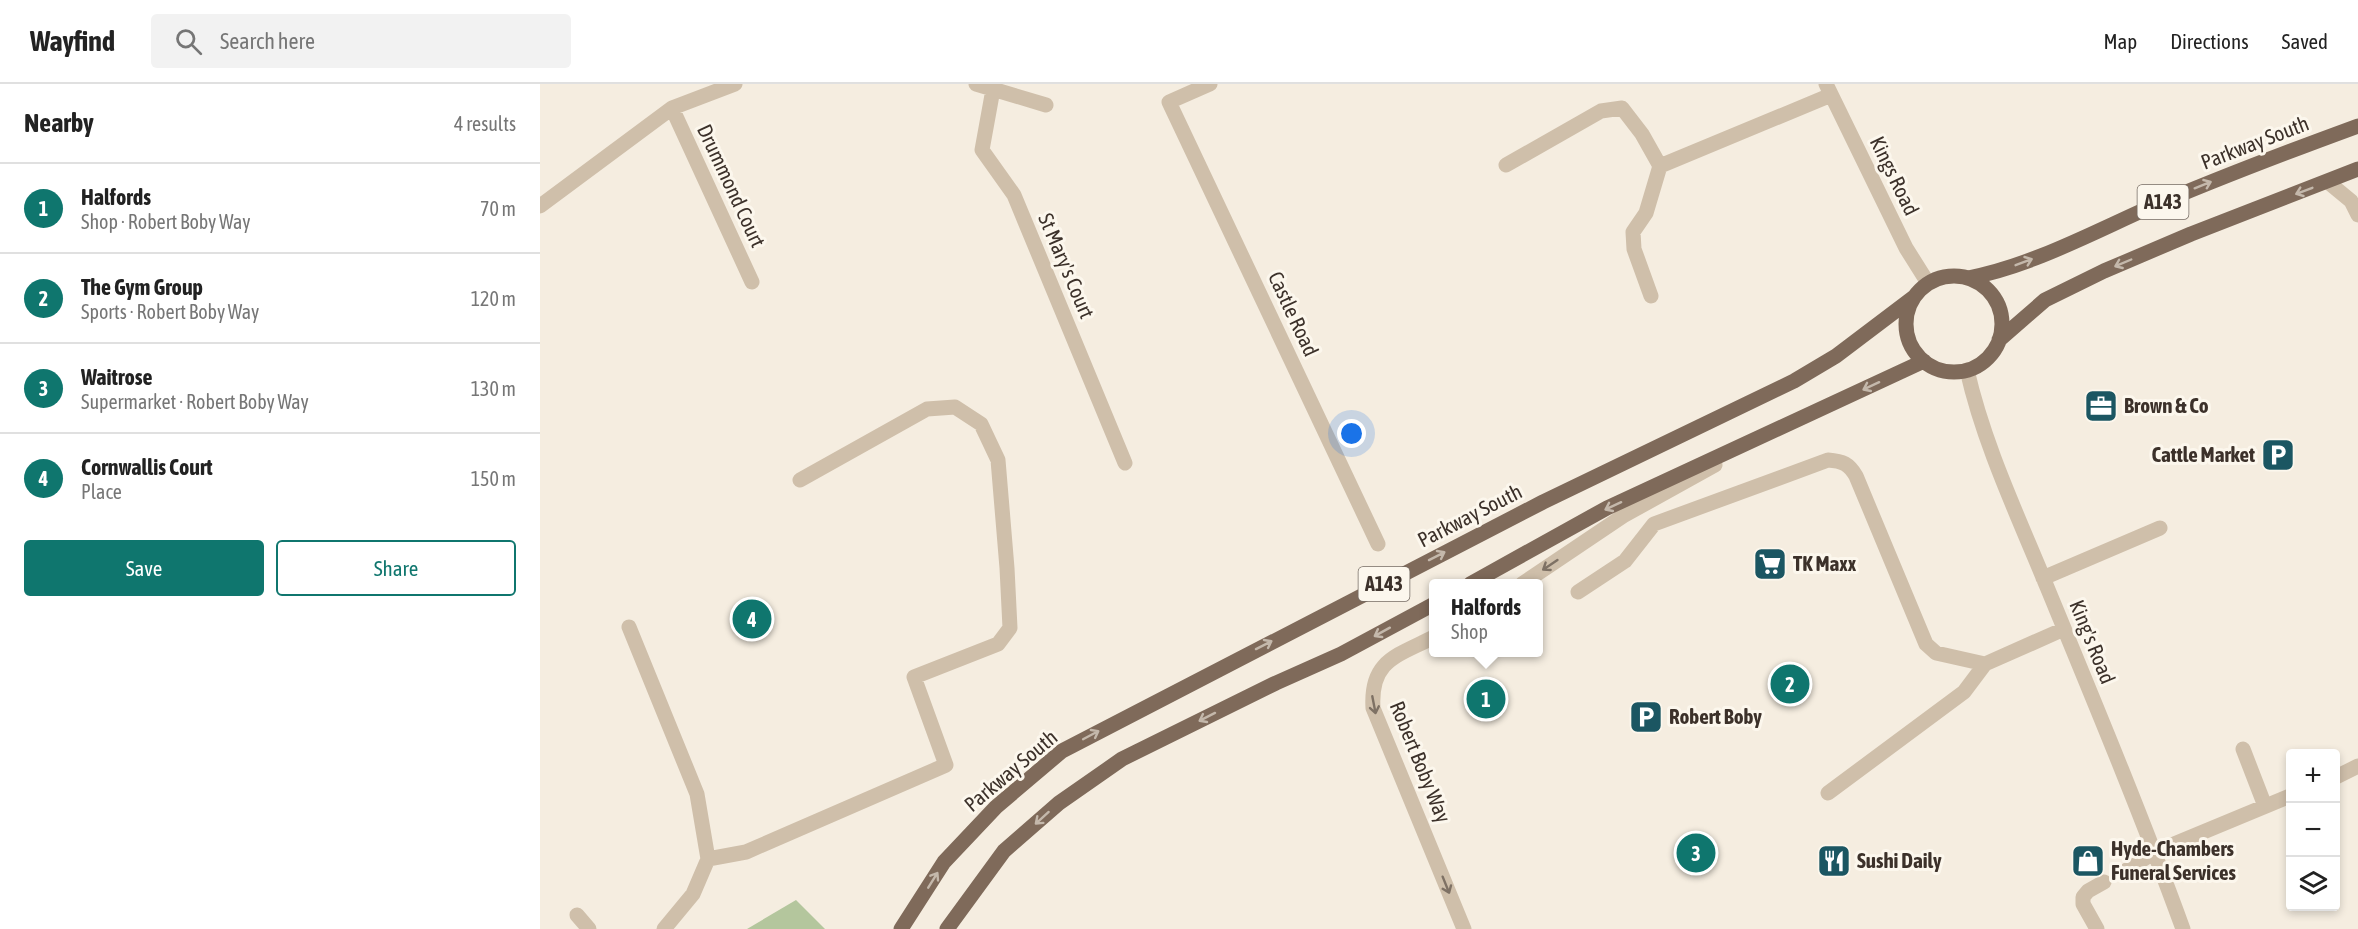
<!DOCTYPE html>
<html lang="en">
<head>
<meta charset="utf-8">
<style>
	:root { --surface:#fff; --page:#f2f2f2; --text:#222; --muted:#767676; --line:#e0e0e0; --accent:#0f766e }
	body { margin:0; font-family:"Asap Condensed",sans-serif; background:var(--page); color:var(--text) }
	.controls { position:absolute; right:18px; bottom:18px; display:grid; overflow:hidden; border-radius:6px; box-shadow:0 3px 9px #0003 }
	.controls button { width:54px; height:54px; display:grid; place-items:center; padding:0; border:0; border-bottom:2px solid var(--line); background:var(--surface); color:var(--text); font:30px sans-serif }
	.you { position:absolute; left:812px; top:350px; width:21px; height:21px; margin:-15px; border:4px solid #fff; border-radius:50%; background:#1a73e8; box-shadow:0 0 0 9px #1a73e833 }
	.badge { display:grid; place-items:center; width:39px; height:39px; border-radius:50%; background:var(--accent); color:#fff; font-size:20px; font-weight:700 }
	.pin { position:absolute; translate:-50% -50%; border:3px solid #fff; box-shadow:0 2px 6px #0006 }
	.popup { position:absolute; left:889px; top:495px; width:114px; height:78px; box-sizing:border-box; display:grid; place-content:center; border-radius:6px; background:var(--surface); filter:drop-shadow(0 2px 4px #0005); font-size:20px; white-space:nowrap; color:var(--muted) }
	.popup b { font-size:22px; color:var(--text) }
	.popup::after { content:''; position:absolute; left:50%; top:100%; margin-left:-12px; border:12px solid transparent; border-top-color:var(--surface) }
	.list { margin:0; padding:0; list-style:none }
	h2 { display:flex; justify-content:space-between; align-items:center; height:78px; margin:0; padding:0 24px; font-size:26px }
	h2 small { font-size:20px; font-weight:400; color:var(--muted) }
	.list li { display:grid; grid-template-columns:39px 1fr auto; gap:18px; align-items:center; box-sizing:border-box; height:90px; padding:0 24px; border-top:2px solid var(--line) }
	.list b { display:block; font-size:22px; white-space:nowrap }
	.list p { margin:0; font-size:20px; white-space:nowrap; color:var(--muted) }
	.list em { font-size:20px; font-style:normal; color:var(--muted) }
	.actions { display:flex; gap:12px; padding:18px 24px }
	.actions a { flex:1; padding:14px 0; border:2px solid var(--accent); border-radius:6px; text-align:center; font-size:21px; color:var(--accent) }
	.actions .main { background:var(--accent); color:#fff }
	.icon { flex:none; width:33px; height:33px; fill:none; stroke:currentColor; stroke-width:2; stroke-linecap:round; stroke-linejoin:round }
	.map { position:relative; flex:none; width:1818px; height:845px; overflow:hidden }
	header { display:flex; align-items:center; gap:36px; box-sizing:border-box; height:84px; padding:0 30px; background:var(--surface); border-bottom:2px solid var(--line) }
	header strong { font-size:28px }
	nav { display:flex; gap:33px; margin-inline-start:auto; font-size:21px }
	.search { width:420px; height:54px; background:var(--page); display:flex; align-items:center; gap:15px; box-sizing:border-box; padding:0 21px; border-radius:6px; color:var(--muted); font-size:22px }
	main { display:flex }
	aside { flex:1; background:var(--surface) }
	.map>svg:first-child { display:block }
	.green { fill:#b4c69d }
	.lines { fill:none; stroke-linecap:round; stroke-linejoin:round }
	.minor { stroke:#cfbfaa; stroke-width:15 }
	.major { stroke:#7f6a5a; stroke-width:15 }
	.oneway { stroke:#c4b8ab }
	.oneway2 { stroke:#7e7164 }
	.labels { text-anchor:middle; stroke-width:6; stroke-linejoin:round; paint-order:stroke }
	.shield { fill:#fcf7ed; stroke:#766c64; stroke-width:1.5 }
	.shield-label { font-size:20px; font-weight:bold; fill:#3c312a }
	.street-label { font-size:21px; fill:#3c312a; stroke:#fcf7ed }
	.poi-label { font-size:21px; font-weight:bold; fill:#3c312a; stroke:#fcf7ed; text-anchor:start }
</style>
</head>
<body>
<header>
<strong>Wayfind</strong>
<div class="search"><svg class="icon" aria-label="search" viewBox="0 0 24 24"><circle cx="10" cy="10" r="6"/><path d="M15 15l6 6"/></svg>Search here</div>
<nav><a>Map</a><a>Directions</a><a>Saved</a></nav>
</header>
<main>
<aside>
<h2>Nearby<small>4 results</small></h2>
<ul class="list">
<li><span class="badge">1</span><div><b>Halfords</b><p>Shop · Robert Boby Way</p></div><em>70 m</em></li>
<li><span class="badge">2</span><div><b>The Gym Group</b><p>Sports · Robert Boby Way</p></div><em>120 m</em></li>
<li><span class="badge">3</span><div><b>Waitrose</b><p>Supermarket · Robert Boby Way</p></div><em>130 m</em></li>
<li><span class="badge">4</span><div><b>Cornwallis Court</b><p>Place</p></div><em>150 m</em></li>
</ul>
<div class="actions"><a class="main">Save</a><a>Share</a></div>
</aside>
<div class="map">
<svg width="1818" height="845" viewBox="0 0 1818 845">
	<rect width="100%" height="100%" fill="#f5ede0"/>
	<!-- green -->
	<path class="green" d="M256,816L285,845H207Z"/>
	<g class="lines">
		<!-- minor -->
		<path class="minor" d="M436,0L506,21
			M454,0L442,66L474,111L585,379
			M670,0L629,18L838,460
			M1286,0L1366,164L1388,199
			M132,24L212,198
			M966,81L1061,27L1082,24L1102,50L1120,82
			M1788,98L1811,117L1818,131
			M0,122L132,24L195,0
			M1111,212L1094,165L1093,148L1106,129L1120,82L1291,11
			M1427,286C1444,361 1478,432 1507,503C1554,617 1601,730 1643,845
			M1503,494L1620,444
			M982,500L1083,432L1175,381
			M1038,508L1085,477L1114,440L1288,376C1303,377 1309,380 1316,392L1386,560L1396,569L1445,580
			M89,543L157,710L168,775L153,810L124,845
			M894,553C857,572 830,576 833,624L924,845
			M1703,665L1725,722
			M1796,693L1818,682
			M1288,709L1424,608L1445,580L1524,545
			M168,775L206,768L406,681L374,593L458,560L470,544L467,484L458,376L441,340L415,323L387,325L260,396
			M1582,789L1615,768L1750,712
			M37,831L49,845
			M1557,845L1543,820V813L1548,807L1564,798"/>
		<!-- major -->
		<path class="major" d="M1366 240a48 48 0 1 1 96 0a48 48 0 1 1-96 0Z
			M1428,194C1490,182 1548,151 1606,125C1676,95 1747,68 1818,42
			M1459,256L1505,216L1564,187L1651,150L1818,85
			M930,500L1067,424L1384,277
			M361,845L404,778L456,723L522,667L1003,418L1254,297L1296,272L1374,213
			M407,845L464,767L519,719L582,675L736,599L801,570L894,520"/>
	</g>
	<!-- one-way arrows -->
	<defs><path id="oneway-shaft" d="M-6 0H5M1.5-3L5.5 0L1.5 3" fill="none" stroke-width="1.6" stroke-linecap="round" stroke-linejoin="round" transform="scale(1.5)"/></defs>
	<g class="oneway">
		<use href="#oneway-shaft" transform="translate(1663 101) rotate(-22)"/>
		<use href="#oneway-shaft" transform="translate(1764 107) rotate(159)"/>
		<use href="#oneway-shaft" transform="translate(1484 178) rotate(-21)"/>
		<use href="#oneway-shaft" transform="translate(1583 179) rotate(157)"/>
		<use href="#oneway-shaft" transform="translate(1331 302) rotate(155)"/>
		<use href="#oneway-shaft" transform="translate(1073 422) rotate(155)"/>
		<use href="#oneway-shaft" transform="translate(897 472) rotate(-27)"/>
		<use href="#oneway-shaft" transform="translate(842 548) rotate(151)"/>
		<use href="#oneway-shaft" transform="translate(724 561) rotate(-27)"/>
		<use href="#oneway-shaft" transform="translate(667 633) rotate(153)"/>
		<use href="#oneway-shaft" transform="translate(551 651) rotate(-28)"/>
		<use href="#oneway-shaft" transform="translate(502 734) rotate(138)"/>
		<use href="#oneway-shaft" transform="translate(393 796) rotate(-58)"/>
	</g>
	<g class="oneway2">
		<use href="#oneway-shaft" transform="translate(1010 481) rotate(146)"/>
		<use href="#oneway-shaft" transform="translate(834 621) rotate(79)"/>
		<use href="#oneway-shaft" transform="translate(906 801) rotate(68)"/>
	</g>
	<!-- icons -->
	<defs>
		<symbol id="office-square" viewBox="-11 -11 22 22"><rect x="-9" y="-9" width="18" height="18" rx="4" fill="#1b5662" stroke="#fcf7ed"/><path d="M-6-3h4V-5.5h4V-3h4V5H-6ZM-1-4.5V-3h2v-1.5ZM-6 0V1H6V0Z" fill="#fff"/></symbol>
		<symbol id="parking-square" viewBox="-11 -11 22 22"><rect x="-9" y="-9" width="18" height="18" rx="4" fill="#1b5662" stroke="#fcf7ed"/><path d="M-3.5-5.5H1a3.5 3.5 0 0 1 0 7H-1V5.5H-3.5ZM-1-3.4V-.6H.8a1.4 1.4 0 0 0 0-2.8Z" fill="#fff"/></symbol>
		<symbol id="supermarket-square" viewBox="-11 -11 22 22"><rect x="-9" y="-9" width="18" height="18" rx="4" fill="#1b5662" stroke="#fcf7ed"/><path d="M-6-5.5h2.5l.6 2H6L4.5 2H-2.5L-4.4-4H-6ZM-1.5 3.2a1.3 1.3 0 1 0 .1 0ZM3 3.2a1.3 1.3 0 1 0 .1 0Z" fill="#fff"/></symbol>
		<symbol id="restaurant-square" viewBox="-11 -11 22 22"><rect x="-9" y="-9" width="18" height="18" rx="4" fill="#1b5662" stroke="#fcf7ed"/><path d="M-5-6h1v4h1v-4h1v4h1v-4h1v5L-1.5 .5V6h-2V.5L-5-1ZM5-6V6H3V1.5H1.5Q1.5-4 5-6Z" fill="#fff"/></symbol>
		<symbol id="shop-square" viewBox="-11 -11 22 22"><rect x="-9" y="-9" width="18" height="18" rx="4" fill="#1b5662" stroke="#fcf7ed"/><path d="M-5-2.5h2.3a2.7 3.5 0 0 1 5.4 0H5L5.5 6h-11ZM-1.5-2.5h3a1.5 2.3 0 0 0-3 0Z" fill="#fff"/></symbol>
	</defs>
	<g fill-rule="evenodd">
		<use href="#office-square" x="1542" y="303" width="38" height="38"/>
		<use href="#parking-square" x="1719" y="352" width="38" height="38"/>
		<use href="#supermarket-square" x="1211" y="461" width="38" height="38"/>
		<use href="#parking-square" x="1087" y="614" width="38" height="38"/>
		<use href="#restaurant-square" x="1275" y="758" width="38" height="38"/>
		<use href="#shop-square" x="1529" y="758" width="38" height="38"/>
	</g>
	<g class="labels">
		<!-- shield labels -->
		<g class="shield">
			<rect x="1597.5" y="101" width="51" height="34" rx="4.5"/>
			<rect x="818.5" y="483" width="51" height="34" rx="4.5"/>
		</g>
		<g class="shield-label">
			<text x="1623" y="125">A143</text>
			<text x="844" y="507">A143</text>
		</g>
		<!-- street labels -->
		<g class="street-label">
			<text transform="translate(1715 59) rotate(-21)" y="7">Parkway South</text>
			<text transform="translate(1354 92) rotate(64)" y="7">Kings Road</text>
			<text transform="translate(191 102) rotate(65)" y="7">Drummond Court</text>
			<text transform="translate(526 182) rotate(67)" y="7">St Mary's Court</text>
			<text transform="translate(753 230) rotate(65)" y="7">Castle Road</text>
			<text transform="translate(930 432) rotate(-27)" y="7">Parkway South</text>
			<text transform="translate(1552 558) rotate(68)" y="7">King's Road</text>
			<text transform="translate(880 678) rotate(68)" y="7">Robert Boby Way</text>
			<text transform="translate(471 687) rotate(-40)" y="7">Parkway South</text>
		</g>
		<!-- poi labels -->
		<g class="poi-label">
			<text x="1584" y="329">Brown &amp; Co</text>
			<text x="1715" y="378" text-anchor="end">Cattle Market</text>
			<text x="1253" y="487">TK Maxx</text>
			<text x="1129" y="640">Robert Boby</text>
			<text x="1571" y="772">Hyde-Chambers<tspan x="1571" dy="24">Funeral Services</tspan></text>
			<text x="1317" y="784">Sushi Daily</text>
		</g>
	</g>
</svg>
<div class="controls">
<button>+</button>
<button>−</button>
<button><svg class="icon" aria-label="layers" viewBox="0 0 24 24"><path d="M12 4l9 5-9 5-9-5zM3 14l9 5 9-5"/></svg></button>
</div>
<div class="you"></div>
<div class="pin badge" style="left:946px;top:615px">1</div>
<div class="popup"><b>Halfords</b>Shop</div>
<div class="pin badge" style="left:1250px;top:600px">2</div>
<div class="pin badge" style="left:1156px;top:769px">3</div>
<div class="pin badge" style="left:212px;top:535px">4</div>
</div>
</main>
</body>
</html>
